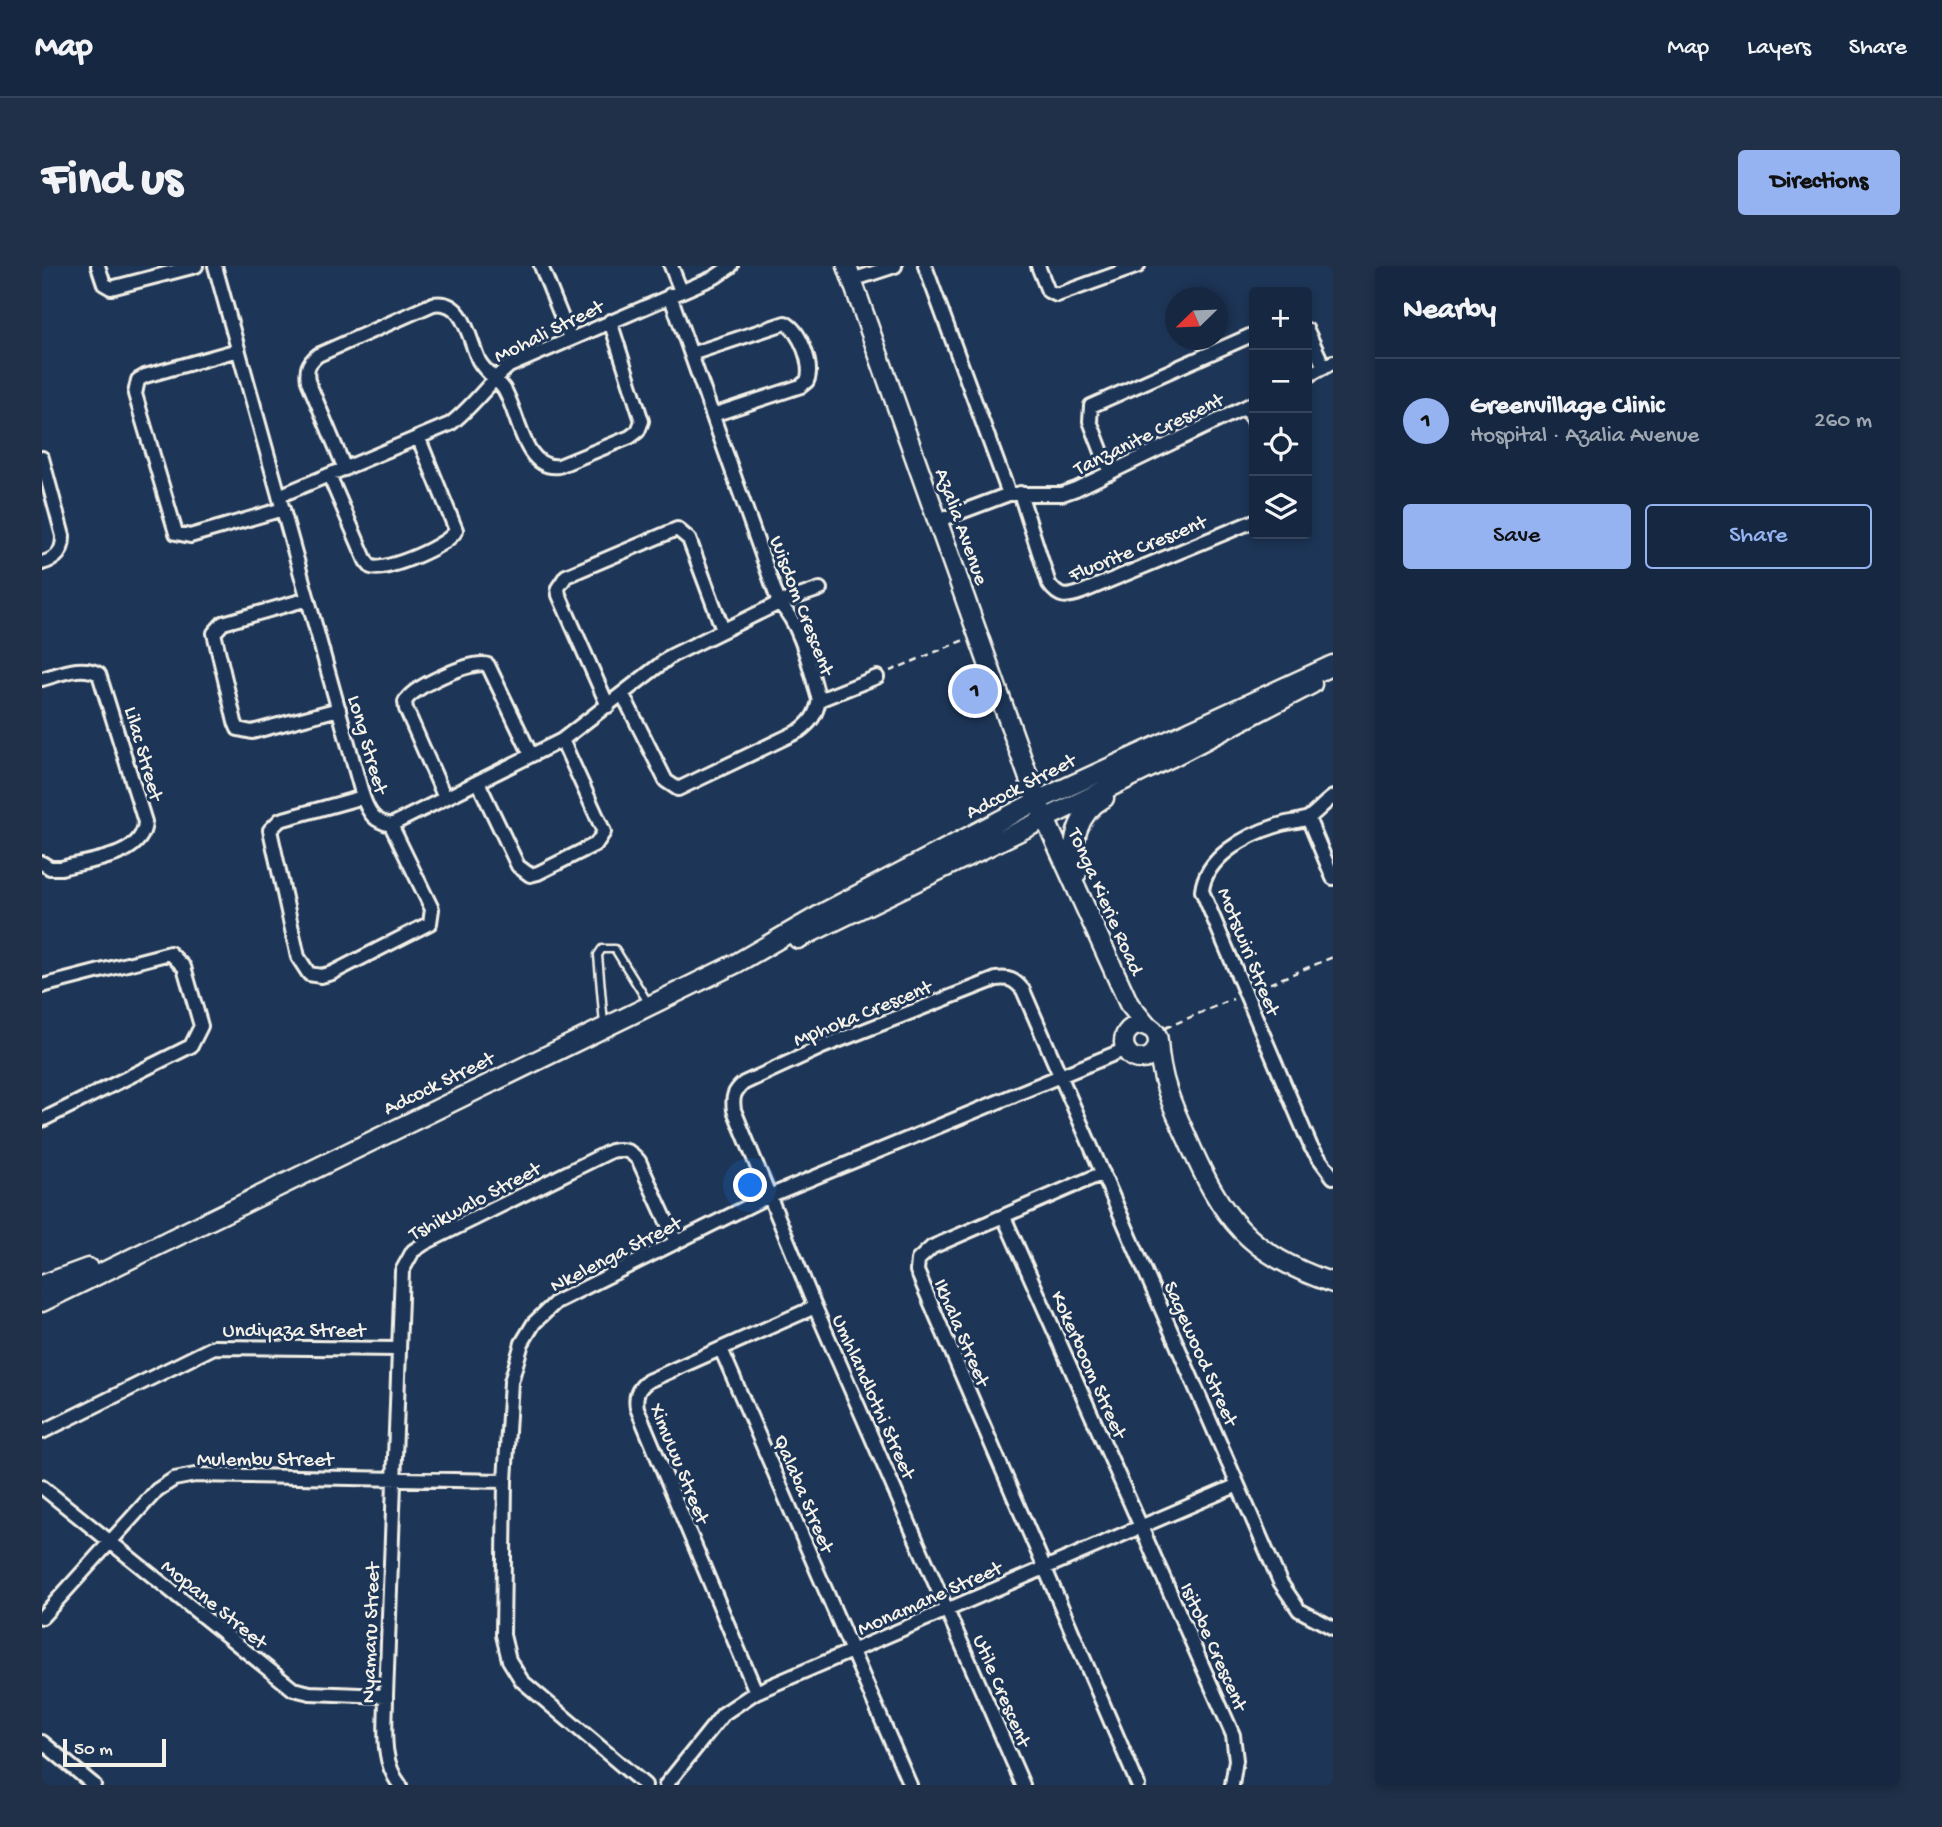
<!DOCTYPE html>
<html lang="en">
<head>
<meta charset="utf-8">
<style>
	:root { --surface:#162841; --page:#1f3048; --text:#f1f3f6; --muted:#9ea6b1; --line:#35445a; --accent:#95b2f1 }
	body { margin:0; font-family:"Gochi Hand",sans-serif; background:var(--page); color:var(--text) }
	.controls { position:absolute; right:21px; top:21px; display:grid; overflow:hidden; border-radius:7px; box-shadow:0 4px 10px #0003 }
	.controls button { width:63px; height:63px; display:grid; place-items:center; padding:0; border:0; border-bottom:2px solid var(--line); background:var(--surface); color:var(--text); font:35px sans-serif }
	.compass { position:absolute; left:1123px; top:21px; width:63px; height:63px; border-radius:50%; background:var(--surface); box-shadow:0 4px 10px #0003; rotate:247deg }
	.scale { position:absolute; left:21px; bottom:18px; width:103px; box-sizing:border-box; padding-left:7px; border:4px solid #f4f1e8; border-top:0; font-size:19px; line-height:24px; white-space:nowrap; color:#f4f1e8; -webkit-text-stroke:5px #1d3557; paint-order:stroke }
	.you { position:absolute; left:709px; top:920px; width:24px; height:24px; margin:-18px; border:5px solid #fff; border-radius:50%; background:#1a73e8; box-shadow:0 0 0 10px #1a73e833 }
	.badge { display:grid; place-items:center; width:46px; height:46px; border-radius:50%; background:var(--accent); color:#111; font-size:23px; font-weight:700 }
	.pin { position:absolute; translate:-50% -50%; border:4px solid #fff; box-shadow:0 2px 7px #0006 }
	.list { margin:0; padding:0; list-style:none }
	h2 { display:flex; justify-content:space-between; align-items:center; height:91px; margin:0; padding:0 28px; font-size:30px }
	h2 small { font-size:23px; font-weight:400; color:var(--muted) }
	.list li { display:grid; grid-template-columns:46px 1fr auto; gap:21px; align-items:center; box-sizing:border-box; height:126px; padding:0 28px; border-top:2px solid var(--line) }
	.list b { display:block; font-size:26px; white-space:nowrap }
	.list p { margin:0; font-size:23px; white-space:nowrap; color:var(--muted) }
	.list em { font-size:23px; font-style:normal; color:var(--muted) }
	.actions { display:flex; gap:14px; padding:21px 28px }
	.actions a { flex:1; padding:16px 0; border:2px solid var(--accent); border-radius:7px; text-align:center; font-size:24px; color:var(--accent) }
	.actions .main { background:var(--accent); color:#111 }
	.icon { flex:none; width:38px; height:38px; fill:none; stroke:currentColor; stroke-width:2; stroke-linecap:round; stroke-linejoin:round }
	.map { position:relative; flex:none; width:1291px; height:1519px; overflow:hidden; border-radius:7px }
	header { display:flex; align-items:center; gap:42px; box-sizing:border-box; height:98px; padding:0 35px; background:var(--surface); border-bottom:2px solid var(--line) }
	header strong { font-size:33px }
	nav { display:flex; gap:38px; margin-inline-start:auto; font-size:24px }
	.intro { display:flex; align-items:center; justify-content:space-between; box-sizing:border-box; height:168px; padding:0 42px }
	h1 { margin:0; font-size:49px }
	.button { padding:18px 32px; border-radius:7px; background:var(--accent); color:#111; font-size:24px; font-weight:700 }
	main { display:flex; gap:42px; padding:0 42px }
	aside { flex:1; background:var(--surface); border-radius:7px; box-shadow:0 4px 10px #0003 }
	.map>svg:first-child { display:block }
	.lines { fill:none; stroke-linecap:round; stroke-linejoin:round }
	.lane-casing { stroke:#f4f1e8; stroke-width:11 }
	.street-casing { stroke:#f4f1e8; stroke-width:18 }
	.secondary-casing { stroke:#f4f1e8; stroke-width:23 }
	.path { stroke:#f4f1e8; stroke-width:2.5; stroke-dasharray:7 5; stroke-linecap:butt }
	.lane { stroke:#1d3557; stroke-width:6 }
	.street { stroke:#1d3557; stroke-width:12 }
	.secondary { stroke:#1d3557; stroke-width:18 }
	.labels { text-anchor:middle; stroke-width:6; stroke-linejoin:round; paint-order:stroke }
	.street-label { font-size:21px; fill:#f4f1e8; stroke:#1d3557 }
</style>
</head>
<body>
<header>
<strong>Map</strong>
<nav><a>Map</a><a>Layers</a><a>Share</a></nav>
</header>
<div class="intro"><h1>Find us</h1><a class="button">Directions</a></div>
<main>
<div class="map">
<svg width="1291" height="1519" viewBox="0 0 1291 1519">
	<rect width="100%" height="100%" fill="#1d3557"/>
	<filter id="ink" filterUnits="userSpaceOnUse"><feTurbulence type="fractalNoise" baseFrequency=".0143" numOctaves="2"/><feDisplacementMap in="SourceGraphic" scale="14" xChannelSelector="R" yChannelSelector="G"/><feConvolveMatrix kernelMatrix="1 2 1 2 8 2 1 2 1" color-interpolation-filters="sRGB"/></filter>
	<g filter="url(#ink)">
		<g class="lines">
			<defs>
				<path id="lane" d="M562,759L556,689L560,683H573L607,738"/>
				<path id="street" d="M56,0L62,18L69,22L154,0
					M173,0L321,531C327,548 332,555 349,559L520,474L629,390L737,337L778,323
					M499,0L528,72
					M629,0L639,25
					M883,0L967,228
					M996,0L1006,25L1015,29L1096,0
					M810,14L853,0
					M1265,64L1282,101
					M196,84L103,110L96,114L93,128L134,267L148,270L241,243
					M649,88L743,57C758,64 772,100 765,115L759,120L671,149
					M1265,110L1291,96
					M1205,141L1212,157
					M0,192L21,270C21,286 15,293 0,297
					M303,203L266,115C264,103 266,97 276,89L391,38C423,33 426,72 437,95C443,106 455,113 462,123C477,147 481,205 517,200L588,171L596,165L600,155L568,55
					M1068,207L1048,155L1049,140L1212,68
					M287,209L324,295L329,301C344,306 408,279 414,264L377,173
					M978,227L1007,318C1017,332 1024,332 1040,326L1212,255
					M237,230L408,158C431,141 445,118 467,100L673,11L689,0
					M895,255L967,228H1020L1034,223L1212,137
					M266,333L181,357L172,367L193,456L196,463L210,466L297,443
					M0,413C19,408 39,398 57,408L103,556C101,592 47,594 19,602H8L0,597
					M581,429L624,515L636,523L757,465C769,456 774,449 777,434C768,403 760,360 737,337L628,29
					M777,434L835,411
					M566,440L517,329L516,322L524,310L635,263L647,273L681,364
					M436,516L476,600L488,609L496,607L554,578L562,566L520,474
					M321,531L238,554L228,564L256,691L267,708L279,710L290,707L388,657L390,643L349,559
					M1291,531C1282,537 1274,547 1266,552C1257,556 1243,556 1234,560C1204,569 1163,592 1160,625L1269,881L1291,911
					M403,532L364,443L363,436C369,421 432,393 446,399L489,489
					M1266,552L1291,612
					M0,720L128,687L142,701L159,760L149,780L0,854
					M1061,907L890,981L876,994L875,1005L1096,1519
					M962,951L1191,1469L1194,1494L1190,1519
					M679,1083L868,1519
					M0,1166L172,1081L356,1083
					M0,1221L251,1423L268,1427L344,1430
					M0,1351L115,1224L132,1213L153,1209L463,1215
					M714,1426L595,1142C593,1130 595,1123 606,1115L773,1041
					M0,1476L52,1519
					M358,1519C338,1494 344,1460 344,1430L360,1005L371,985L383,977L569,885C582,882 589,885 597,895L634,976
					M603,1519L480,1415L467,1394L461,1369L463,1215L469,1116L480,1077L492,1057L514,1036L727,930L1084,783
					M624,1519L681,1448L714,1426L1196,1219
					M981,1519L773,1041L692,844C690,831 692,825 702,817L780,781L954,713C967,711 973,714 981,724L1238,1316L1257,1344L1291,1362"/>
				<path id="secondary" d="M805,0L995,535L1087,738L1106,761
					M1035,607C1027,578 1035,547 1062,532
					M756,673L1128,492L1270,418
					M1082 776a17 17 0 1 1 34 0a17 17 0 1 1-34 0Z
					M1116,775C1118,812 1130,840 1145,872C1181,954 1205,987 1291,1017
					M0,1019L46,1002
					M0,1036L695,697L783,646L995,535L1291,399"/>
			</defs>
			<!-- lane casing -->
			<use href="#lane" class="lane-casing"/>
			<!-- street casing -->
			<use href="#street" class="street-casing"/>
			<!-- secondary casing -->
			<use href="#secondary" class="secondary-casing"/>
			<!-- path -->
			<path class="path" d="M848,405L922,374
				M1217,722L1291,691
				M1123,762L1191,733"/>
			<!-- lane -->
			<use href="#lane" class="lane"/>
			<!-- street -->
			<use href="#street" class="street"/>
			<!-- secondary -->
			<use href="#secondary" class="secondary"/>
		</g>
	</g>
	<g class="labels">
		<!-- street labels -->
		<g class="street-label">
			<text transform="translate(506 64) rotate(-26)" y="7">Mohali Street</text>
			<text transform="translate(1106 167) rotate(-26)" y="7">Tanzanite Crescent</text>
			<text transform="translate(921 260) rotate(70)" y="7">Azalia Avenue</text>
			<text transform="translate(1095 281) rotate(-22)" y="7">Fluorite Crescent</text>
			<text transform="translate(761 339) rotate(69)" y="7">Wisdom Crescent</text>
			<text transform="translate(327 478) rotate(74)" y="7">Long Street</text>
			<text transform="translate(103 487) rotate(74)" y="7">Lilac Street</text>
			<text transform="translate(978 519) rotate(-27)" y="7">Adcock Street</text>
			<text transform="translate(1065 635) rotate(66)" y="7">Tonga Kierie Road</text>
			<text transform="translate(1208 685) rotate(68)" y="7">Motswiri Street</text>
			<text transform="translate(820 746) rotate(-22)" y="7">Mphoka Crescent</text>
			<text transform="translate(396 816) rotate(-26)" y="7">Adcock Street</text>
			<text transform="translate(432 934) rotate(-28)" y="7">Tshikwalo Street</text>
			<text transform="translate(573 987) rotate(-27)" y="7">Nkelenga Street</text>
			<text x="252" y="1070">Undiyaza Street</text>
			<text transform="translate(921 1066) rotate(67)" y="7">Ikhala Street</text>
			<text transform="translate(1160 1087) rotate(66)" y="7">Sagewood Street</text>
			<text transform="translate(1048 1098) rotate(66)" y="7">Kokerboom Street</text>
			<text transform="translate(833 1130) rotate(66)" y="7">Umhlandlothi Street</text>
			<text x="223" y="1199">Mulembu Street</text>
			<text transform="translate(639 1197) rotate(68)" y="7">Ximuwu Street</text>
			<text transform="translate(763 1227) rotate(67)" y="7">Qalaba Street</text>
			<text transform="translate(887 1331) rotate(-24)" y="7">Monamane Street</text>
			<text transform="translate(173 1337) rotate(39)" y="7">Mopane Street</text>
			<text transform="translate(327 1367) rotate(-88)" y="7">Nyamaru Street</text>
			<text transform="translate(1173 1380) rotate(66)" y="7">Isitobe Crescent</text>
			<text transform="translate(961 1424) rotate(67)" y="7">Utile Crescent</text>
		</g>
	</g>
</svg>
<div class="controls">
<button>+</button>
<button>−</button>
<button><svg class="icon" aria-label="locate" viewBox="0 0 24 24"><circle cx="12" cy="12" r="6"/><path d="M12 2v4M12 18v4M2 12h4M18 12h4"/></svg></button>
<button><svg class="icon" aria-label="layers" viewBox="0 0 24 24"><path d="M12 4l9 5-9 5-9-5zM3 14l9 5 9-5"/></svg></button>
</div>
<svg class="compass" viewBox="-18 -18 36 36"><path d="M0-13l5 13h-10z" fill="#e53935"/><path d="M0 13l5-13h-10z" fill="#9ea6b1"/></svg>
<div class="scale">50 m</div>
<div class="you"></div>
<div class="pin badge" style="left:933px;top:425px">1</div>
</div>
<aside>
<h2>Nearby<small></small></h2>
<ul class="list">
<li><span class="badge">1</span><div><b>Greenvillage Clinic</b><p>Hospital · Azalia Avenue</p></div><em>260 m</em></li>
</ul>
<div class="actions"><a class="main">Save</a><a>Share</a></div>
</aside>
</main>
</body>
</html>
